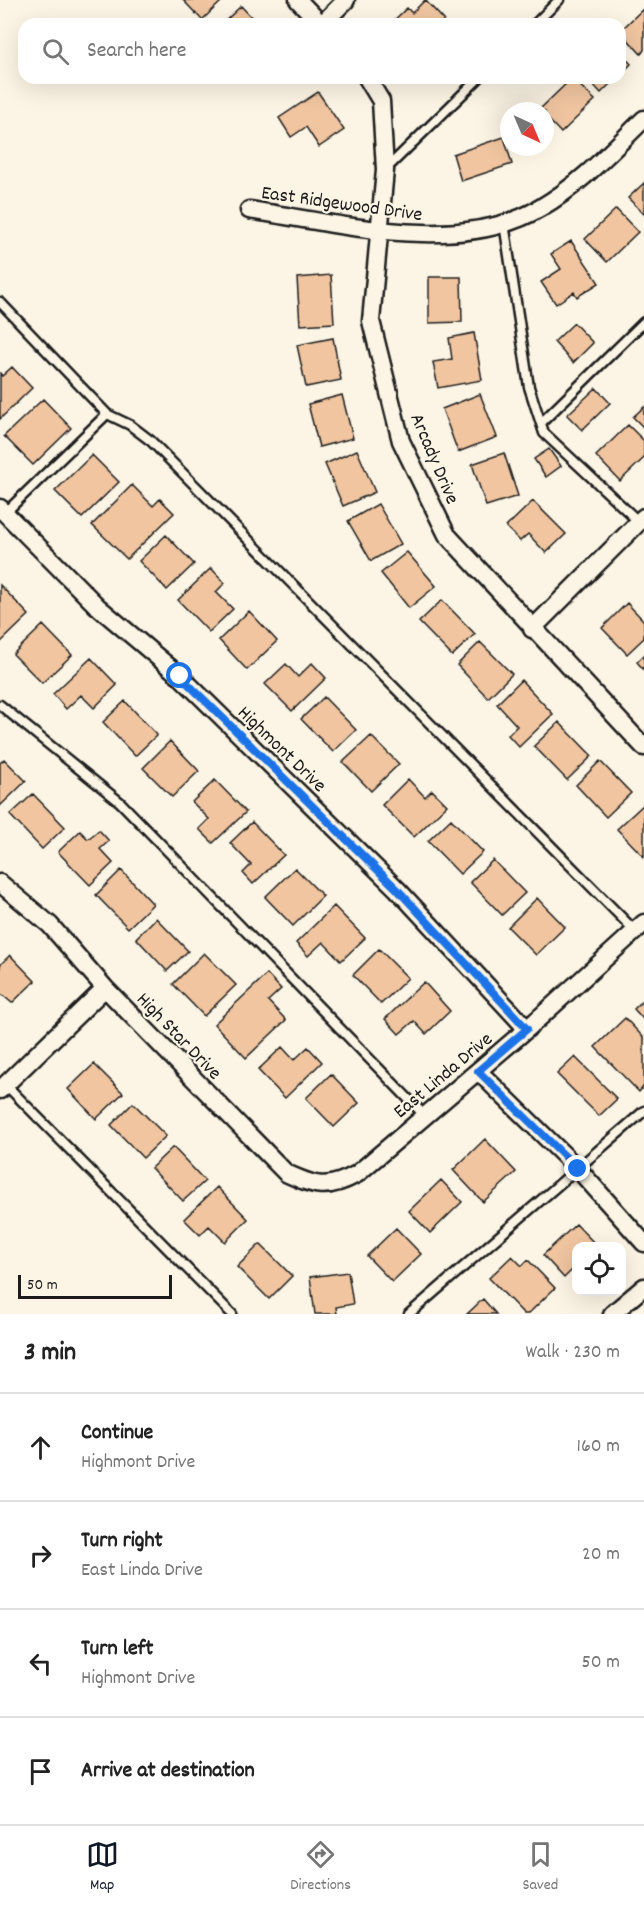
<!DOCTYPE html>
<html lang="en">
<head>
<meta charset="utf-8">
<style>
	:root { --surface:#fff; --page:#f2f2f2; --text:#222; --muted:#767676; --line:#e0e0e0; --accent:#111827 }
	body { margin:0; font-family:Dekko,sans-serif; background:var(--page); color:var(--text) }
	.controls { position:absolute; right:18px; bottom:18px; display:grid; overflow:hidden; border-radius:12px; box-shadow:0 6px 24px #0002 }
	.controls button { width:54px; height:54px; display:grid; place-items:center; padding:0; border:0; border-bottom:2px solid var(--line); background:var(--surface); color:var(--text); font:30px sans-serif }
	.compass { position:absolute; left:500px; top:102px; width:54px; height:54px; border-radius:50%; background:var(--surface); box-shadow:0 6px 24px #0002; rotate:136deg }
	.scale { position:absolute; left:18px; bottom:15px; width:154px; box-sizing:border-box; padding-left:6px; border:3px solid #1c1c1c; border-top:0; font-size:16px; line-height:21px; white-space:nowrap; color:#1c1c1c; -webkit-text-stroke:4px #fcf5e5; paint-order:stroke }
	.stop { position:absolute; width:18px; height:18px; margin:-14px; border:4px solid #1a73e8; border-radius:50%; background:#fff }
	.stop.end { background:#1a73e8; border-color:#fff; box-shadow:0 2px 6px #0008 }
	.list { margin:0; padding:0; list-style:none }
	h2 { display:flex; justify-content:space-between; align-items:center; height:78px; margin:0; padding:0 24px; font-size:26px }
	h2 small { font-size:20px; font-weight:400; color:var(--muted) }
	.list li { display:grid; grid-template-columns:39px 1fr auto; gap:18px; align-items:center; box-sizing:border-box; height:108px; padding:0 24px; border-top:2px solid var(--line) }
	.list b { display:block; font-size:22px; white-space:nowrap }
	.list p { margin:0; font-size:20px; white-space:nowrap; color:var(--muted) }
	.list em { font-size:20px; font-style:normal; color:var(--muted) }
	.icon { flex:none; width:33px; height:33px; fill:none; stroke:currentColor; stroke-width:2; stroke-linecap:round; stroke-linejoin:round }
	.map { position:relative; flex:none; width:644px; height:1314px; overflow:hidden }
	.search { position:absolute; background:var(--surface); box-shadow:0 6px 24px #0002; left:18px; right:18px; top:18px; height:66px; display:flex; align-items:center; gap:15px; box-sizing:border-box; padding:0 21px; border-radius:18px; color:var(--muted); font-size:22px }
	.sheet { height:510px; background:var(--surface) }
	nav { display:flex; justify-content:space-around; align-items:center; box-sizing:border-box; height:84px; border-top:2px solid var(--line); background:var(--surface); font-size:16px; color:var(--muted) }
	nav a { display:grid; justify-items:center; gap:3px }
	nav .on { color:var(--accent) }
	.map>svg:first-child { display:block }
	.building { fill:#f0c5a0; stroke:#1c1c1c; stroke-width:1.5 }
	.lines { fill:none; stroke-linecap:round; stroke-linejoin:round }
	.lane-casing { stroke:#1c1c1c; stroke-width:13 }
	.street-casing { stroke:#1c1c1c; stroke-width:21 }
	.lane { stroke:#fcf5e5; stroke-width:8 }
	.street { stroke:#fcf5e5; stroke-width:16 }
	.route { stroke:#1a73e8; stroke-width:8 }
	.labels { text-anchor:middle; stroke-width:4.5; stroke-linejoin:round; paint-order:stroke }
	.street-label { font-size:20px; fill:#1c1c1c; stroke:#fcf5e5 }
</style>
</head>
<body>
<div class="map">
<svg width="644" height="1314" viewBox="0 0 644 1314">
	<rect width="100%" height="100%" fill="#fcf5e5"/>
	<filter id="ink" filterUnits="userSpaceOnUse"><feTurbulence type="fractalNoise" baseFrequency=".0167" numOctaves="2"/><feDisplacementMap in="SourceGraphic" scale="12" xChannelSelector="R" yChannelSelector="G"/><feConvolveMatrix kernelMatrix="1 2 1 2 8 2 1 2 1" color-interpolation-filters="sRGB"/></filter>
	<g filter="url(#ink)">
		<!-- building -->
		<path class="building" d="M183,0H223L202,20Z
			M425,0L444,20L440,24L391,23L407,8L412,13Z
			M241,6L258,24H222Z
			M644,8V50L641,54L620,31Z
			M620,52L631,64L620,75Z
			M572,78L595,100L561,133L545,116V111L539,110Z
			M587,78H616L601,93Z
			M318,92L344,130L319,147L306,127L291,137L279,118Z
			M504,137L512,164L461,181L453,154Z
			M644,183V214L628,198Z
			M616,209L638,232L607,262L585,239Z
			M571,241L599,283L577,297L574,292L556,304L541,282L561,269L551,254Z
			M331,275L334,323L300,325L297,278Z
			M429,277H461L462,322L429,323Z
			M574,323L593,343L573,363L554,342Z
			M474,333L482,380L438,388L433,362L452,359L449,338Z
			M333,338L341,380L306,387L297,345Z
			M12,367L32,388L0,419V373L2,376Z
			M596,388L610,403L582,430L567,415Z
			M480,394L497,437L458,452L442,409Z
			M342,395L353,438L319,447L308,404Z
			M43,399L71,428L33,465L4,436Z
			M644,407V428L633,417Z
			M628,425L644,441V458L620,481L596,456Z
			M549,449L561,466L546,477L534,459Z
			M357,450L375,492L343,506L325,464Z
			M504,453L518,496L486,506L472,464Z
			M92,455L119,482L82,518L55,491Z
			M132,485L153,506L160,499L174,513L127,559L92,525Z
			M533,501L566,534L546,553L528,534L520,541L506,527Z
			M378,504L401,544L371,561L348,521Z
			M166,535L194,564L167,590L139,561Z
			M407,552L436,586L409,608L381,573Z
			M211,568L225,583L216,592L233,609L209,632L178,600Z
			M0,585L29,615L0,643Z
			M442,600L475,634L452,656L419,622Z
			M627,603L644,621V638L627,654L602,628Z
			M249,611L277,641L247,670L219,640Z
			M43,625L72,655L42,683L13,654Z
			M480,642L512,674L488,698L457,665Z
			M644,655V670L637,662Z
			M91,658L117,685L94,708L81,695L66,709L53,694Z
			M312,663L326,678L292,711L265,684L286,664L298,677Z
			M521,680L553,714L519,747L508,735L517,726L497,704Z
			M324,697L356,730L333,752L301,719Z
			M125,701L157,735L135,756L103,722Z
			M559,722L592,756L567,780L534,746Z
			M371,736L399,764L371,791L343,762Z
			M170,741L199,771L172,797L143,768Z
			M4,759L26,781L0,806V763Z
			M600,761L631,793L606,817L576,785Z
			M408,779L425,797L432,790L447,805L414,837L382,805Z
			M215,780L246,812L213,843L199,829L209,819L192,802Z
			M33,794L65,827L42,849L10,815Z
			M643,805L644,807V857L617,829Z
			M451,819L483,852L460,874L428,841Z
			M252,822L284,855L253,884L243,873L251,865L230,843Z
			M99,830L109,841L100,849L113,863L90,885L58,852L80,831L88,839Z
			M493,860L525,893L502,915L470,882Z
			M295,868L323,896L293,926L265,897Z
			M121,870L153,904L128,928L96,895Z
			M537,898L565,927L536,955L508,927Z
			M334,906L365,938L341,961L323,942L308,956L296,943Z
			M156,918L188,951L167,971L136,938Z
			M379,949L408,978L381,1004L353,975Z
			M204,953L236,985L204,1016L173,984Z
			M10,955L35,981L12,1003L0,993V965Z
			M267,974L281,989L268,1001L286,1020L246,1058L214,1024Z
			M424,982L450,1011L426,1034L414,1021L399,1034L385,1019Z
			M644,999V1020L634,1009Z
			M625,1018L644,1038V1086L639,1092L595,1047Z
			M282,1047L294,1060L308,1047L322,1062L285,1098L258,1070Z
			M575,1057L617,1099L599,1116L557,1074Z
			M94,1064L123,1093L96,1119L68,1089Z
			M331,1074L359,1103L334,1127L306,1098Z
			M133,1103L166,1136L143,1158L111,1125Z
			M485,1139L516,1172L483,1202L453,1170Z
			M173,1147L205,1181L183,1201L151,1168Z
			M441,1180L462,1202L430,1233L409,1211Z
			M217,1187L248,1219L225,1242L209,1226L200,1235L184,1219Z
			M576,1224L597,1246H576V1266L564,1278L543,1255Z
			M396,1228L421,1254L392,1282L367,1256Z
			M260,1244L292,1276L269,1299L237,1267Z
			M512,1256L522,1266L528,1260L555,1288L528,1314H524L489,1278Z
			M348,1272L353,1304L336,1307L337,1314H315L310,1277Z
			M483,1299L496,1314H467Z"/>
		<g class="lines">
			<defs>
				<path id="lane" d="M535,24L559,0
					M385,170L479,78
					M504,223L529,387L544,433L640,523
					M0,302L107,414L5,513
					M107,414L130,425L151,441L635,931
					M541,423L644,322
					M0,705L120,802L425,1116
					M5,1084L232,1314
					M409,1314L644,1111"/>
				<path id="street" d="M298,0L321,24
					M322,24L346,0
					M367,78L381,101L385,170L371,321L401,441L447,535L644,747
					M249,210C337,223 460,256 540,208C580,185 611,151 644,119
					M0,508L97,606L180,676L397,889L527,1029
					M532,629L644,517
					M0,883L50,925L105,988L286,1173C315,1186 326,1191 357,1174L527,1029L644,923
					M478,1071L578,1169L644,1243
					M0,1090L105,988
					M612,1314L644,1287"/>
			</defs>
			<!-- lane casing -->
			<use href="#lane" class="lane-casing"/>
			<!-- street casing -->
			<use href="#street" class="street-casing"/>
			<!-- lane -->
			<use href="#lane" class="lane"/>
			<!-- street -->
			<use href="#street" class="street"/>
		</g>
	</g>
	<g class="lines" filter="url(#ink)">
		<!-- route -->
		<path class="route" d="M180,676L397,889L527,1029L478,1071L578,1169"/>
	</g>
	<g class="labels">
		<!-- street labels -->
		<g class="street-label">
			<text transform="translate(342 202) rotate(8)" y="7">East Ridgewood Drive</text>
			<text transform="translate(436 458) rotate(67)" y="7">Arcady Drive</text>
			<text transform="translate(283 748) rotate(44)" y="7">Highmont Drive</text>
			<text transform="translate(180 1035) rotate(46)" y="7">High Star Drive</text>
			<text transform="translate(442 1074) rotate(-40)" y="7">East Linda Drive</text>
		</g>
	</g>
</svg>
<div class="controls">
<button><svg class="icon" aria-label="locate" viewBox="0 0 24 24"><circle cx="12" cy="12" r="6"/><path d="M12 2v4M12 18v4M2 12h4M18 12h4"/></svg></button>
</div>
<svg class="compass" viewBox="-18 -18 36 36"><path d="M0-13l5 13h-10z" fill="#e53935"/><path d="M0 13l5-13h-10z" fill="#767676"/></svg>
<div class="scale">50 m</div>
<div class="stop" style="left:180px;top:676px"></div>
<div class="stop end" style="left:578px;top:1169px"></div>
<div class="search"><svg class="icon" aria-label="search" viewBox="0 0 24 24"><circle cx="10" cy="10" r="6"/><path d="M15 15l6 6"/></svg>Search here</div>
</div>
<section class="sheet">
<h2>3 min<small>Walk · 230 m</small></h2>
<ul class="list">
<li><svg class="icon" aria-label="ahead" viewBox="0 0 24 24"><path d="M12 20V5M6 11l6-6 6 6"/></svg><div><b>Continue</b><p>Highmont Drive</p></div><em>160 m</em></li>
<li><svg class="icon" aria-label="right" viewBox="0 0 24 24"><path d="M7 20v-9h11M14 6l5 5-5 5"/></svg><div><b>Turn right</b><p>East Linda Drive</p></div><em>20 m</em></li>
<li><svg class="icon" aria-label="left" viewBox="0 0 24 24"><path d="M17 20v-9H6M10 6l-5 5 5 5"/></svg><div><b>Turn left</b><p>Highmont Drive</p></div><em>50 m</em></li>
<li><svg class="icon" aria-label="arrive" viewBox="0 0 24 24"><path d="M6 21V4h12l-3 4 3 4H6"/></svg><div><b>Arrive at destination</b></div></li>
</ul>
</section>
<nav>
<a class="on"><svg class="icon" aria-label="map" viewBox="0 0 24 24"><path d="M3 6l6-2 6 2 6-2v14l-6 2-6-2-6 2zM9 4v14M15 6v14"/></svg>Map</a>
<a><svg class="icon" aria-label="directions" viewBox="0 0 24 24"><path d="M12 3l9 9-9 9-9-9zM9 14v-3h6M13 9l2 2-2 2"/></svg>Directions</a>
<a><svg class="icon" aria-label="saved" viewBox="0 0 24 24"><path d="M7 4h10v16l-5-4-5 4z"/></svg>Saved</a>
</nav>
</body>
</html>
